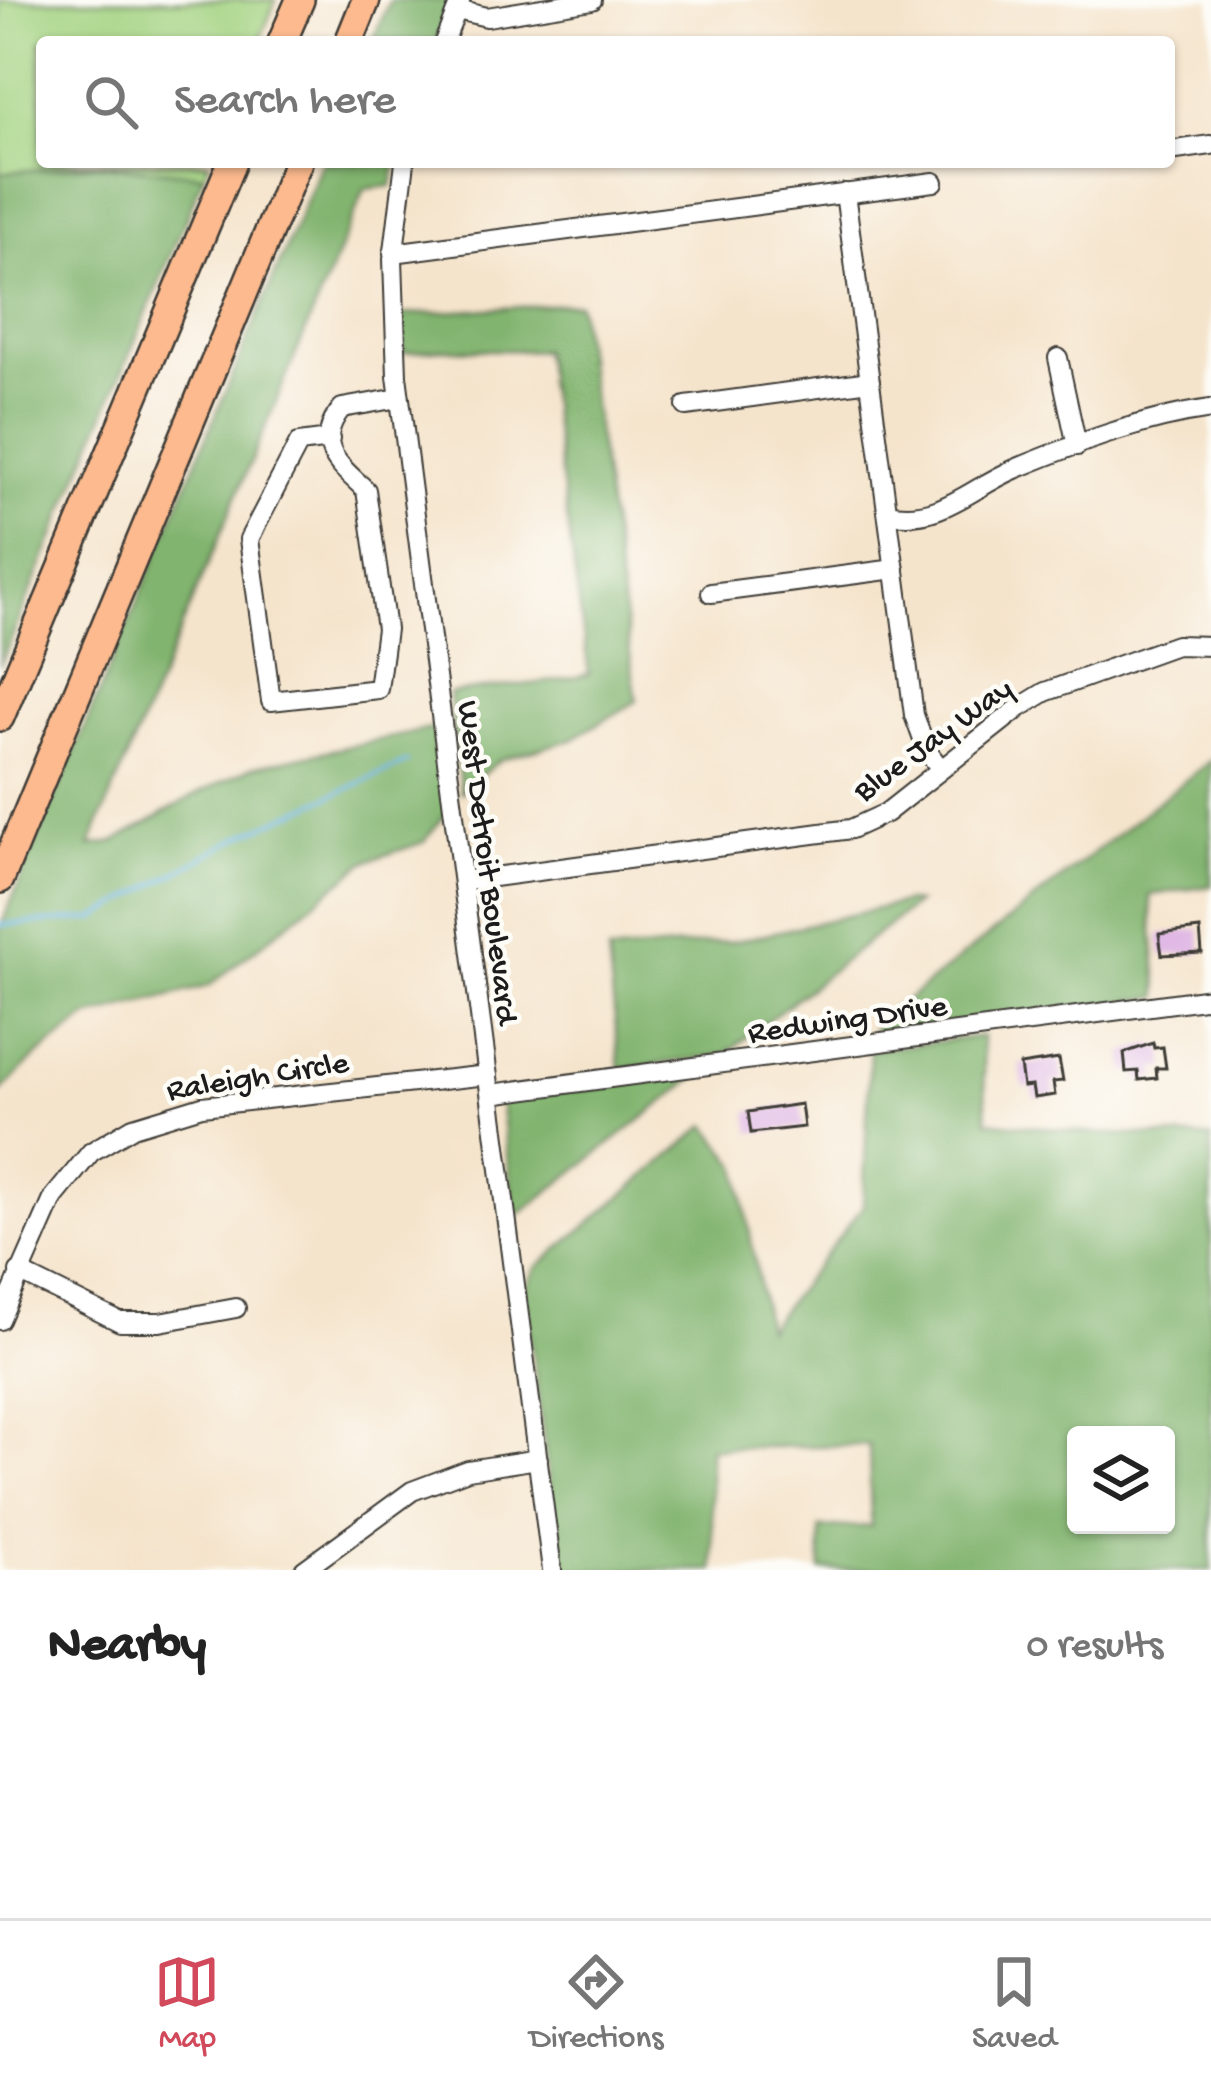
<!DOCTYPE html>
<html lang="en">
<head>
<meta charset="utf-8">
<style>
	:root { --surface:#fff; --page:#f2f2f2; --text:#222; --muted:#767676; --line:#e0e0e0; --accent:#d1495b }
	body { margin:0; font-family:"Gochi Hand",sans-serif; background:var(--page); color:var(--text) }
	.controls { position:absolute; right:36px; bottom:36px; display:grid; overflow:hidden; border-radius:12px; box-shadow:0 3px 9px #0004 }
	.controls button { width:108px; height:108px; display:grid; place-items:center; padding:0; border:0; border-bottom:3px solid var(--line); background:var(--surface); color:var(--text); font:60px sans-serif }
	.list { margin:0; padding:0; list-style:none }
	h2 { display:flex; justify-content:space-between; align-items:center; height:156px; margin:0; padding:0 48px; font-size:51px }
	h2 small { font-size:39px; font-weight:400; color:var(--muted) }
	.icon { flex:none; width:66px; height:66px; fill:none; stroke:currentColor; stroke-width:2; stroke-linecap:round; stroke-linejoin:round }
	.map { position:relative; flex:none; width:1211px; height:1570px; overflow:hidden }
	.search { position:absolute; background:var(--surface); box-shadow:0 3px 9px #0004; left:36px; right:36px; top:36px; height:132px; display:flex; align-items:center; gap:30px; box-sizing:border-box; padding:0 42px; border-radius:12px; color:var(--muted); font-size:45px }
	.sheet { height:348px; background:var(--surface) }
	nav { display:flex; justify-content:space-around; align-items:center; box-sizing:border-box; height:168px; border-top:3px solid var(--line); background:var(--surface); font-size:33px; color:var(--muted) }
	nav a { display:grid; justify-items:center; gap:6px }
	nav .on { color:var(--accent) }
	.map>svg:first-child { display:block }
	.green { fill:#a2d280; stroke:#5f774e; stroke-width:3 }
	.forest { fill:#81b46e; stroke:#4e6845; stroke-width:3; fill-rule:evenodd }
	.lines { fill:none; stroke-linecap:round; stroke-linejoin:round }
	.stream { stroke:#61afdb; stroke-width:4.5 }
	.building { fill:#ddb1e3 }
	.minor-casing { stroke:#3d3a36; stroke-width:22 }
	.highway-casing { stroke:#3d3a36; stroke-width:32 }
	.minor { stroke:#fff; stroke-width:18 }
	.highway { stroke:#fcba8e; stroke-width:27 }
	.labels { text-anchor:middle; stroke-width:9; stroke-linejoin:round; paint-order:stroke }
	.street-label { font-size:33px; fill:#1c1c1c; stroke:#fdfcf7 }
</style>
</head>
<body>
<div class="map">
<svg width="1211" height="1570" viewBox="0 0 1211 1570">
	<rect width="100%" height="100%" fill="#fdfcf7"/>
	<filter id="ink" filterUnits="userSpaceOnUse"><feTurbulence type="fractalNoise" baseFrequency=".00833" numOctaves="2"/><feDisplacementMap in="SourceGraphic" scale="24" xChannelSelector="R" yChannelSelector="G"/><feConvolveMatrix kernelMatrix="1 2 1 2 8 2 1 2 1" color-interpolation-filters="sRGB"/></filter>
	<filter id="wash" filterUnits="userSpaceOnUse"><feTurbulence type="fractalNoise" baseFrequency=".004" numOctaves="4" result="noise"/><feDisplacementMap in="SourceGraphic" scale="48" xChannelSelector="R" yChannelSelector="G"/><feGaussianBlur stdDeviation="2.7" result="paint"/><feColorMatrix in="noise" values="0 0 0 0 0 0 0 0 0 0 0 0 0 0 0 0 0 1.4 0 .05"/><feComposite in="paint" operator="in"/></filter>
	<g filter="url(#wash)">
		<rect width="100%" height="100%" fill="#f5e4cc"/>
		<!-- green -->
		<path class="green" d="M0,0H276L259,42H42V162H209L204,175L96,164L0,173Z"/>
		<!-- forest -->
		<path class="forest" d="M390,0H452L435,42H372Z
			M322,162H397L392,186L365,189L90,846L114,842L186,800L252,767L435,728L447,811L424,842L365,862L209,986L88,1017L32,1060L0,1093V928Z
			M96,164L204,175L0,666V173Z
			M578,303L637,701L570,740L501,759L461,792L449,694C495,685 543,686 589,674L543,351L442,349L403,353L401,315Z
			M1211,760V886L1150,895L1159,997L872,1036L876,1016L902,1004Z
			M907,902L917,903L724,1055L620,1069L608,953L736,941Z
			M982,1036L987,1121L1090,1133L1211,1138V1570H821L820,1528L871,1526L869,1445L709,1448L714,1570H560L524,1289L537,1267L707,1125L738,1166L767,1329L863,1206L870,1050ZM1076,1435H1166V1525H1076Z
			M701,1073L515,1218L500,1100Z"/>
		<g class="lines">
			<!-- stream -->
			<path class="stream" d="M0,925L94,919L237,838L407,762"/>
		</g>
		<g id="blocks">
			<!-- building -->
			<path class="building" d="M1200,929L1202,953L1162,955L1159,934Z
				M1153,1043L1154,1048L1163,1047L1166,1068H1156L1157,1078L1139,1080L1138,1071L1126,1072L1124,1053Z
				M1059,1059L1063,1081L1053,1082L1055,1095L1034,1098L1032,1086L1023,1087L1020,1065Z
				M801,1104L804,1127L751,1133L748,1112Z"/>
		</g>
	</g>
	<g filter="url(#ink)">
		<use href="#blocks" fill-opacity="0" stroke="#3d3a36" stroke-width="3"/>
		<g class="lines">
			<defs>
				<path id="minor" d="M457,10L487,17L592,0
					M444,42L460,2
					M1169,151L1211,145
					M405,162L393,259L397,376L552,1570
					M845,193L914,715L927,751L941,769
					M393,253L934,182
					M1058,358L1077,446
					M686,406L870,381
					M330,439L299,443L249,539L271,701L378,689L386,629L366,490C341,467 311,445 342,408L399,398
					M888,513C940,524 970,488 1015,469C1078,443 1144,418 1211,409
					M711,593L895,569
					M464,881L851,829L886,813L1019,708L1045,692L1176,645L1211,646
					M491,1094L1211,998
					M19,1272L120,1322H160L236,1308
					M0,1320L54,1197L91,1152L133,1127L202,1106L488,1075
					M304,1570L412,1491L468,1470L538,1459"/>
				<path id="highway" d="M282,42L300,0
					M349,42L366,0
					M0,717L232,162
					M0,879L298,162"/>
			</defs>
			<!-- minor casing -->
			<use href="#minor" class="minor-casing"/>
			<!-- highway casing -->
			<use href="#highway" class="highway-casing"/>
			<!-- minor -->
			<use href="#minor" class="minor"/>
			<!-- highway -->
			<use href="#highway" class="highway"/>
		</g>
	</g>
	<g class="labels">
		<!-- street labels -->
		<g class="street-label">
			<text transform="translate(931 737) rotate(-36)" y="12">Blue Jay Way</text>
			<text transform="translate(491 862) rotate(83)" y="12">West Detroit Boulevard</text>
			<text transform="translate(847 1016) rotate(-8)" y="12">Redwing Drive</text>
			<text transform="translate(257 1073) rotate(-9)" y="12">Raleigh Circle</text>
		</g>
	</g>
</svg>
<div class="controls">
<button><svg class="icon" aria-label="layers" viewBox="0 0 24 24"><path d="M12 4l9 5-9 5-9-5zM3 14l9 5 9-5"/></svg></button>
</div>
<div class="search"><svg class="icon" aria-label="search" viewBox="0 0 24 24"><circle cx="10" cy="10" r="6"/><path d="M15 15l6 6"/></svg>Search here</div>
</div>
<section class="sheet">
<h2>Nearby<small>0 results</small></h2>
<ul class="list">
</ul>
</section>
<nav>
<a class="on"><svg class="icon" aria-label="map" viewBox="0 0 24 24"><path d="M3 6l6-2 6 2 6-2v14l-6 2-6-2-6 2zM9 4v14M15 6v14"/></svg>Map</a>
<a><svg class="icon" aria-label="directions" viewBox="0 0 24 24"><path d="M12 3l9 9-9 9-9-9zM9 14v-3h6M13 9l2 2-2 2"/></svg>Directions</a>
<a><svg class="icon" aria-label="saved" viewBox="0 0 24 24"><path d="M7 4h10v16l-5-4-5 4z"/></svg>Saved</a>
</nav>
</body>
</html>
